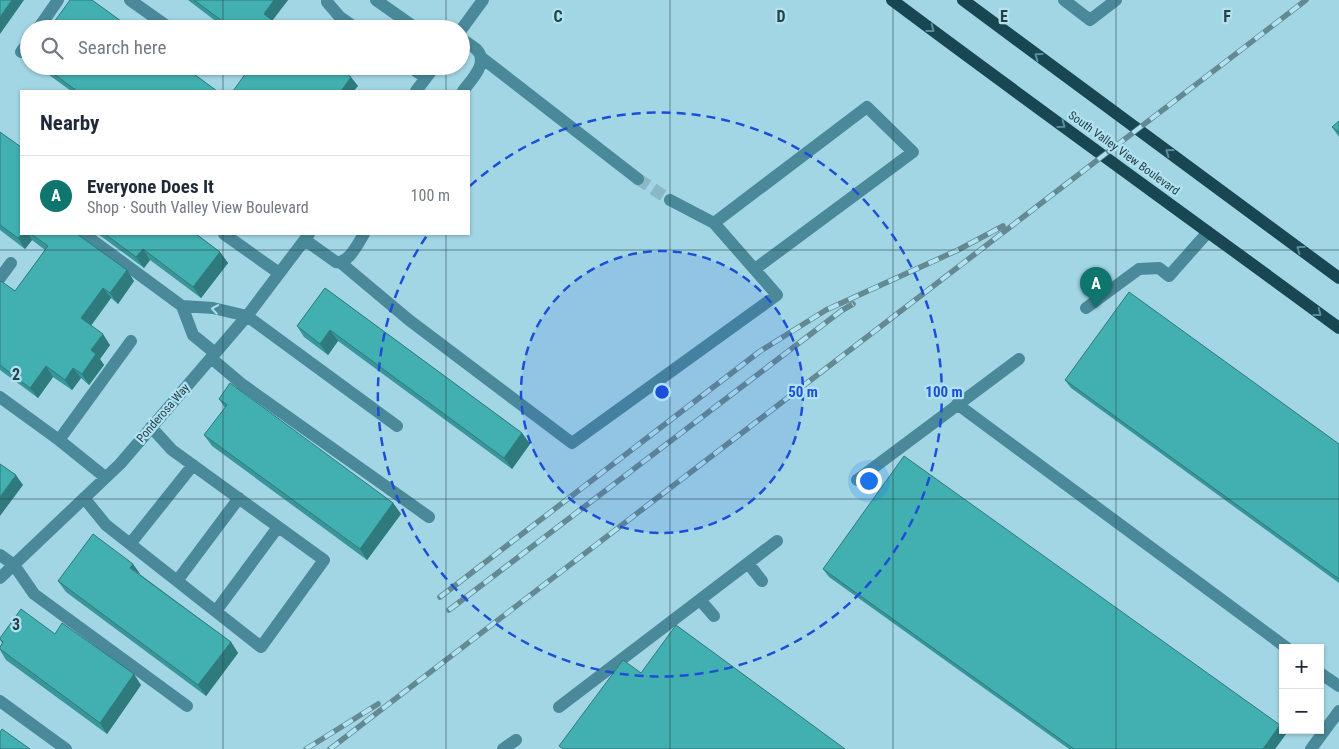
<!DOCTYPE html>
<html lang="en">
<head>
<meta charset="utf-8">
<style>
	:root { --surface:#fff; --page:#f2f2f3; --text:#1f2937; --muted:#747a83; --line:#e0e1e3; --accent:#0f766e }
	body { margin:0; font-family:"Roboto Condensed",sans-serif; background:var(--page); color:var(--text) }
	.controls { position:absolute; right:15px; bottom:15px; display:grid; overflow:hidden; border-radius:0px; box-shadow:0 1px 4px #0004 }
	.controls button { width:45px; height:45px; display:grid; place-items:center; padding:0; border:0; border-bottom:1px solid var(--line); background:var(--surface); color:var(--text); font:25px sans-serif }
	.you { position:absolute; left:868px; top:480px; width:18px; height:18px; margin:-12px; border:4px solid #fff; border-radius:50%; background:#1a73e8; box-shadow:0 0 0 8px #1a73e833 }
	.badge { display:grid; place-items:center; width:32px; height:32px; border-radius:50%; background:var(--accent); color:#fff; font-size:16px; font-weight:700 }
	.pin { position:absolute; translate:-50% -41px; filter:drop-shadow(0 1px 2px #0008) }
	.pin::after { content:''; position:absolute; top:26px; width:18px; height:15px; background:inherit; clip-path:polygon(0 0,100% 0,50% 100%) }
	.list { margin:0; padding:0; list-style:none }
	h2 { display:flex; justify-content:space-between; align-items:center; height:65px; margin:0; padding:0 20px; font-size:21px }
	h2 small { font-size:16px; font-weight:400; color:var(--muted) }
	.list li { display:grid; grid-template-columns:32px 1fr auto; gap:15px; align-items:center; box-sizing:border-box; height:80px; padding:0 20px; border-top:1px solid var(--line) }
	.list b { display:block; font-size:19px; white-space:nowrap }
	.list p { margin:0; font-size:16px; white-space:nowrap; color:var(--muted) }
	.list em { font-size:16px; font-style:normal; color:var(--muted) }
	.icon { flex:none; width:28px; height:28px; fill:none; stroke:currentColor; stroke-width:2; stroke-linecap:round; stroke-linejoin:round }
	.map { position:relative; flex:none; width:1339px; height:749px; overflow:hidden }
	.search { position:absolute; background:var(--surface); box-shadow:0 1px 4px #0004; left:20px; top:20px; width:450px; height:55px; display:flex; align-items:center; gap:12px; box-sizing:border-box; padding:0 18px; border-radius:28px; color:var(--muted); font-size:19px }
	.panel { position:absolute; background:var(--surface); box-shadow:0 1px 4px #0004; left:20px; top:90px; width:450px; height:145px; border-radius:0px }
	.map>svg:first-child { display:block }
	.lines { fill:none; stroke-linecap:round; stroke-linejoin:round }
	.minor-tunnel { stroke:#8ab8c5; stroke-width:12; stroke-dasharray:12 6; stroke-linecap:butt }
	.minor { stroke:#49899a; stroke-width:12 }
	.major { stroke:#184753; stroke-width:12 }
	.rail-casing { stroke:#648993; stroke-width:5.5 }
	.rail { stroke:#afe3f2; stroke-width:4; stroke-dasharray:11; stroke-linecap:butt }
	.wall { fill:#399698 }
	.shaded-wall { fill:#2e7a7c }
	.building { fill:#42afb1; stroke:#2e7a7c }
	.oneway { stroke:#5c8d9b }
	.oneway2 { stroke:#aadeee }
	.grid { fill:none; stroke:#293f45; stroke-width:1; stroke-opacity:0.55 }
	.ring { fill:none; stroke:#1d4ed8; stroke-width:2.5; stroke-dasharray:9 6 }
	.labels { text-anchor:middle; stroke-width:4.5; stroke-linejoin:round; paint-order:stroke }
	.street-label { font-size:12px; fill:#293f45; stroke:#afe3f2 }
	.grid-label { font-size:16px; text-anchor:middle; font-weight:bold; fill:#293f45; stroke:#afe3f2; stroke-width:4.5; stroke-linejoin:round; paint-order:stroke }
	.centre { fill:#1d4ed8; stroke:#afe3f2; stroke-width:2.5 }
	.ring-label { font-size:15px; text-anchor:middle; font-weight:bold; fill:#1d4ed8; stroke:#afe3f2; stroke-width:4.5; stroke-linejoin:round; paint-order:stroke }
</style>
</head>
<body>
<div class="map">
<svg width="1339" height="749" viewBox="0 0 1339 749">
	<rect width="100%" height="100%" fill="#a2d6e5"/>
	<g class="lines">
		<!-- minor-tunnel -->
		<path class="minor-tunnel" d="M638,179L670,200"/>
		<!-- minor -->
		<path class="minor" d="M130,0L171,29
			M327,0V2L339,16L357,29
			M376,0L417,29
			M1064,0L1090,20L1116,0
			M38,29L58,0
			M461,30L483,0
			M461,39C466,42 473,46 477,50C489,63 471,80 463,91
			M21,52L29,41
			M482,58L638,179
			M409,66L426,78
			M416,91L435,66
			M714,223L867,107L913,152L755,269
			M84,234L182,306L193,335L215,353
			M224,234L279,273
			M305,240L336,262C349,264 358,243 364,234
			M341,263L409,320L572,443L777,295L714,223L670,200
			M0,278L11,263
			M182,306L213,308L247,316L397,426
			M1086,308L1139,269L1159,268L1169,276L1208,232
			M211,358L243,385L429,517
			M0,397L59,440L105,477
			M957,404L1287,648
			M59,440L131,341
			M857,480L1019,359
			M84,498L106,525L261,647L324,560L172,450L151,427
			M130,544L193,465
			M0,555L14,565L34,594L187,706
			M748,563L762,581
			M0,578L120,464L247,316L309,234
			M177,581L239,498
			M700,600L714,616
			M216,611L278,527
			M1320,673L1339,686
			M0,701L66,749
			M559,707L777,541
			M503,749L516,740
			M1311,749L1339,711"/>
		<!-- major -->
		<path class="major" d="M892,0C1040,111 1190,218 1339,328
			M963,0L1339,278"/>
		<defs>
			<path id="rail" d="M440,597L759,352L826,310L958,250L1003,226
				M449,610L841,311L853,304
				M306,749L378,704
				M330,749L1306,0"/>
		</defs>
		<!-- rail casing -->
		<use href="#rail" class="rail-casing"/>
		<!-- rail -->
		<use href="#rail" class="rail"/>
	</g>
	<!-- wall -->
	<path class="wall" d="M188,0H288L273,20L284,29H226Z
		M37,66H183L217,91H71Z
		M1339,121V137L1332,127Z
		M0,132L21,234H77L134,281L118,304L111,298L91,326L110,345L100,359L104,365L89,385L81,378L72,390L53,377L38,398L0,370V282L15,291L45,250L32,240L25,249L0,230Z
		M98,234H196L220,252L228,263L201,298L150,260L144,268Z
		M325,288L522,433L530,444L512,469L338,341L328,355L304,337L297,326Z
		M1065,380L1339,444V583L1071,388Z
		M219,399L393,503L401,514L367,560L212,446L204,435L225,408Z
		M823,569L1280,725L1283,729V730L1286,734L1275,749H1069L829,577Z
		M141,575L231,642L238,653L206,696L66,592L58,581Z
		M55,634L141,685L107,734L6,660L0,650V647L2,643L0,640Z"/>
	<!-- shaded-wall -->
	<path class="shaded-wall" d="M12,0H24L0,34V17Z
		M274,0H288L270,23L264,14Z
		M351,77L358,86L354,91H341Z
		M22,234H28L32,240L25,249L18,238Z
		M143,249L150,260L144,268L136,257Z
		M220,252L228,263L201,298L193,287Z
		M127,270L134,281L118,304L110,293Z
		M103,288L111,298L88,329L81,318Z
		M330,330L338,341L328,355L320,344Z
		M103,334L110,345L100,359L104,365L89,385L82,374L91,350Z
		M46,366L53,377L38,398L30,388Z
		M73,368L81,378L72,390L65,380Z
		M522,433L530,444L512,469L504,458Z
		M16,475L23,485L0,516V497Z
		M393,503L401,514L367,560L360,549Z
		M133,564L141,575L130,568Z
		M231,642L238,653L206,696L198,685Z
		M134,674L141,685L107,734L100,723Z
		M1280,725L1283,729V730H1284L1286,734L1275,749H1263Z"/>
	<!-- building -->
	<path class="building" d="M0,0H12L0,17Z
		M70,0H92L132,29H49Z
		M194,0H274L264,14L284,29H233Z
		M43,66H183L217,91H77Z
		M251,66H337L351,77L341,91H233Z
		M1339,121V132L1332,127Z
		M0,132L21,147L22,234L18,238L0,225Z
		M31,234H77L127,270L110,293L103,288L81,318L103,334L91,350L96,354L82,374L73,368L65,380L46,366L30,388L0,365V282L1,281L15,291L48,246Z
		M105,234H196L220,252L193,287L143,249L136,257Z
		M325,288L522,433L504,458L330,330L320,344L297,326Z
		M1129,292L1339,444V579L1065,380Z
		M230,383L393,503L360,549L204,435L227,405L219,399Z
		M904,456L1280,725L1263,749H1074L823,569Z
		M0,464L16,475L0,497Z
		M93,534L133,564L130,568L231,642L198,685L58,581Z
		M21,609L55,634L62,623L134,674L100,723L0,649V647L3,642L0,639V638Z
		M676,625L845,749H563L559,746L623,660L641,673Z
		M2,729L30,749H0V732Z"/>
	<!-- one-way arrows -->
	<defs><path id="oneway-chevron" d="M-2-3.5L2.5 0L-2 3.5" fill="none" stroke-width="1.6" stroke-linecap="round" stroke-linejoin="round" transform="scale(1.25)"/></defs>
	<g class="oneway">
		<use href="#oneway-chevron" transform="translate(931 29) rotate(37)"/>
		<use href="#oneway-chevron" transform="translate(1038 56) rotate(-144)"/>
		<use href="#oneway-chevron" transform="translate(1062 125) rotate(36)"/>
		<use href="#oneway-chevron" transform="translate(1169 152) rotate(-144)"/>
		<use href="#oneway-chevron" transform="translate(1300 249) rotate(-143)"/>
		<use href="#oneway-chevron" transform="translate(1318 313) rotate(37)"/>
	</g>
	<use class="oneway2" href="#oneway-chevron" transform="translate(215 309) rotate(-170)"/>
	<!-- grid -->
	<path class="grid" d="M223,0V29M446,0V29M670,0V749M893,0V749M1116,0V749M223,66V91M446,66V91M223,234V749M446,234V749M0,250H1339M0,499H1339"/>
	<!-- distance rings -->
	<circle cx="662" cy="392" r="141" fill="#1d4ed8" fill-opacity=".12"/>
	<g class="ring">
		<circle cx="662" cy="392" r="141"/>
		<path d="M470 186A282 282 0 1 1 428 234"/>
	</g>
	<g class="labels">
		<!-- street labels -->
		<g class="street-label">
			<text transform="translate(1124 153) rotate(36)" y="4">South Valley View Boulevard</text>
			<text transform="translate(163 413) rotate(-49)" y="4">Ponderosa Way</text>
		</g>
	</g>
	<g class="grid-label">
		<text x="558" y="22">C</text>
		<text x="781" y="22">D</text>
		<text x="1004" y="22">E</text>
		<text x="1227" y="22">F</text>
		<text x="16" y="380">2</text>
		<text x="16" y="630">3</text>
	</g>
	<circle cx="662" cy="392" r="8" class="centre"/>
	<g class="ring-label">
		<text x="803" y="397">50 m</text>
		<text x="944" y="397">100 m</text>
	</g>
</svg>
<div class="controls">
<button>+</button>
<button>−</button>
</div>
<div class="you"></div>
<div class="pin badge" style="left:1096px;top:308px">A</div>
<div class="search"><svg class="icon" aria-label="search" viewBox="0 0 24 24"><circle cx="10" cy="10" r="6"/><path d="M15 15l6 6"/></svg>Search here</div>
<section class="panel">
<h2>Nearby<small></small></h2>
<ul class="list">
<li><span class="badge">A</span><div><b>Everyone Does It</b><p>Shop · South Valley View Boulevard</p></div><em>100 m</em></li>
</ul>
</section>
</div>
</body>
</html>
